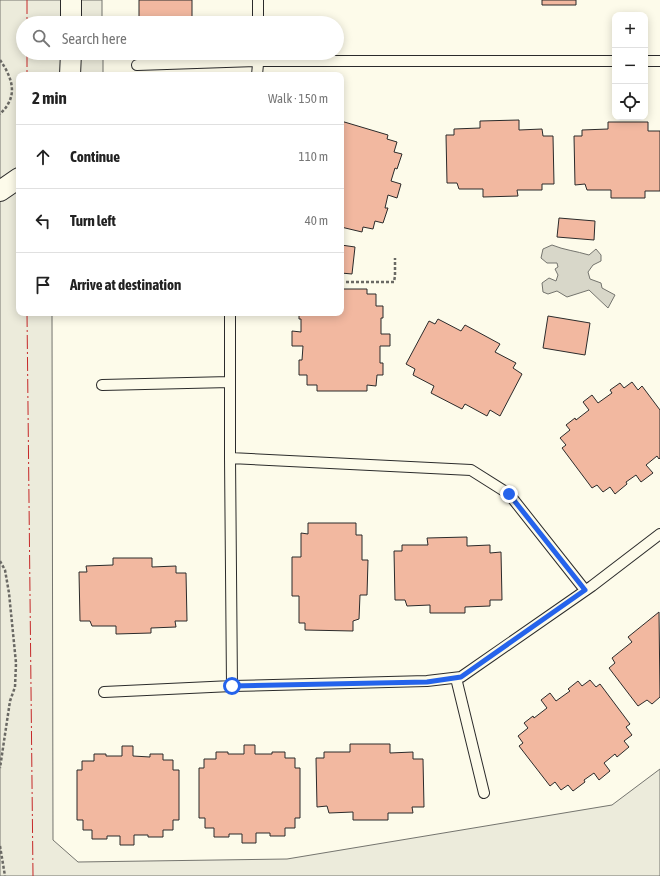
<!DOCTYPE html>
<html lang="en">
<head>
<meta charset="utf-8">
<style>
	:root { --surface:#fff; --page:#f6f6f6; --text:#222; --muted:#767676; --line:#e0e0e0 }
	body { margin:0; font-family:"Asap Condensed",sans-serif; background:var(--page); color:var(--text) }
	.controls { position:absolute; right:12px; top:12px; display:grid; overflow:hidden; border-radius:8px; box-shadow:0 2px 10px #0003 }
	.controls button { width:36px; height:36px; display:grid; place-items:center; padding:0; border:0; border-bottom:1px solid var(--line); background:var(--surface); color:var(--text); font:20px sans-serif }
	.stop { position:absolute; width:12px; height:12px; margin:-9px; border:3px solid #2563eb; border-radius:50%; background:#fff }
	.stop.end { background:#2563eb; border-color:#fff; box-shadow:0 1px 4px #0008 }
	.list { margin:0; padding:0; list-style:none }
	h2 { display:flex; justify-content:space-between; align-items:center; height:52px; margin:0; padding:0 16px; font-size:17px }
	h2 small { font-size:13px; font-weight:400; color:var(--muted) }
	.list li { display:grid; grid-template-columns:26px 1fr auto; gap:12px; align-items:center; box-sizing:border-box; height:64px; padding:0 16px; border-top:1px solid var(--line) }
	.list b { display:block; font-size:15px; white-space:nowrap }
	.list em { font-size:13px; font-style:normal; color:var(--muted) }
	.icon { flex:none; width:22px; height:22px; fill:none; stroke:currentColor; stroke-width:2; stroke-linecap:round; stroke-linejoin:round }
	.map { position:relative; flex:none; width:660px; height:876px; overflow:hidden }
	.search { position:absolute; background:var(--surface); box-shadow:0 2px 10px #0003; left:16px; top:16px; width:328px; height:44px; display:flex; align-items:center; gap:10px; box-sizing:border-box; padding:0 14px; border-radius:22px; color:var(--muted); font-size:15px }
	.panel { position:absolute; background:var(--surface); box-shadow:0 2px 10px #0003; left:16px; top:72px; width:328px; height:244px; border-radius:8px }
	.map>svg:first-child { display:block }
	.green { fill:#ecebdb; stroke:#74746e }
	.water { fill:#d8d7c9; stroke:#74746e }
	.building { fill:#f2b8a0; stroke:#2b2b2b }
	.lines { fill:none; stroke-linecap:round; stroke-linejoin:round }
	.lane-casing { stroke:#2b2b2b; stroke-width:12 }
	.street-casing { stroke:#2b2b2b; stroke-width:22 }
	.path { stroke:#6a6964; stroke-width:2.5; stroke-dasharray:3 2; stroke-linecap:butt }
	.lane { stroke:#fdfbea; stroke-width:10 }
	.street { stroke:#fdfbea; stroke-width:20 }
	.power { stroke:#c62828; stroke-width:1; stroke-dasharray:14 3 2 3; stroke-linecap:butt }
	.route { stroke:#2563eb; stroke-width:5 }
</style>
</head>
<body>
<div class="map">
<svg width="660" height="876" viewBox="0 0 660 876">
	<rect width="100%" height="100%" fill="#fdfbea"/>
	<!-- green -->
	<path class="green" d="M0,0H102V23H23V53H103V75H19V313H52L53,840L78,862L287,859L612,805L660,769V876H0Z"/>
	<!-- water -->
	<path class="water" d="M552,245C564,250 576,251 589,255L596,249L601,255V261L593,265L588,272L590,279L601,283L602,288L615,295L608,308L589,290L567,297L557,291L548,294L543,292L542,283L549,278L556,281L558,275L555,269L558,267L557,263H547L541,258L543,249Z"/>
	<!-- building -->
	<path class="building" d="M139,0H192V20H139Z
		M542,0H576V5H542Z
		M519,120V130L542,129L543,136H553L554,184H542V190H517L518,196L483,197V189H459L457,183H447L446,135H454V129L480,128V121Z
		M341,121L388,135L387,139L397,142L394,152L402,154L397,169L395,168L391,181L401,184L397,198L388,195L385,208H388L383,223L375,221L373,229L363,227L362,232L341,227Z
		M608,122H648V131H660V191H645V198H611V190H587L585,184L575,185L574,136H582V130L608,129Z
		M559,218L595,221L594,240L557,237Z
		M341,245L355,247L352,274L341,273Z
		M341,289H367V294H376V306H383V318H381V334H390V346H380V363H383V375H377L376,386L367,385V391H317V385H307V375H299V360H302L303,346H292V331L301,332V319H299V313H341Z
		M548,316L590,323L585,355L543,348Z
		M438,319L461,331L465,325L500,344L495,352L516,363L513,368L522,374L500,416L490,410L487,416L465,404L462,409L431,393L434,386L413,375L415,369L406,364L429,321L435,324Z
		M632,382L638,390L642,386L660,410V458L659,459L657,456L646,465L653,473L641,482L636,475L626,482L627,484L615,494L610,487L603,492L597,485L592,488L562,448L566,445L560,438L570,430L566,425L575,418L576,420L589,410L583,402L592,395L598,403L612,393L610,390L620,383L624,388Z
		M308,523H356V535H362V560H368L367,595H360L359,619L353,621V631L305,630V623H299V596H292V557H301V533L308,534Z
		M467,537V546L490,545V553L501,552L502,600H490V606L465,607V613H430V605L407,606L405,600H395L394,551H402V545H428L427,538Z
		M113,558H152V567L176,566V573H186L187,621H175L176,627L151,628V633L116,634V626H92L90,621H80L79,572H87L86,566L113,565Z
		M659,612L660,697L652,704L647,700L638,706L609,668L615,663L612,658L632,642L628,637Z
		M590,680L596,687L600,684L630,724L626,727L632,735L624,741L629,747L617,757L615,754L604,763L610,771L599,780L594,773L584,780L585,782L573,791L568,785L561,790L555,782L550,786L519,746L523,743L518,736L528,728L524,723L533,716L534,718L547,708L541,700L550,693L556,701L570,691L568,689L578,681L582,686Z
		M350,744H390V753L413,752V759H423L424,807H412L413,813H388V820H353V812L329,813L327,806L317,807L316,758H324V752H350Z
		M244,745H255V754H272V752H285V758H295V768H300V818H295V828H285V836H270V833H256V843H242V834H229V837H214V828H205V818H199V768H204V759H216V752H228V754H244Z
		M122,746H133V756L150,757V754H163V760H173V770H179V820H173V830H163V837H148V835H134V845H120V836H107V839H92V830H83V820H77V770H82V761H94V754H106V756H122Z"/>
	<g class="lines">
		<defs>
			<path id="lane" d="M258,0V23
				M645,61H660
				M137,65L259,61H615
				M257,75L259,53
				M230,313V458L232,686
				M102,385L230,382
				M230,458L471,470L509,494L585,590
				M456,678L484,793
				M104,692L232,686L427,681L461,677L592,586L660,534"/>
			<path id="street" d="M71,23V0
				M70,75L71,53
				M0,191L19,178"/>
		</defs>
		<!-- lane casing -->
		<use href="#lane" class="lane-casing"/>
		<!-- street casing -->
		<use href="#street" class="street-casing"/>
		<!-- path -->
		<path class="path" d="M0,60C9,73 17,89 8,104C6,108 3,111 0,114
			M341,282H394L395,276V258
			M0,561L5,570L9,593L16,663L15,687L10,701L0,768
			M0,846L5,876"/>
		<!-- lane -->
		<use href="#lane" class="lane"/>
		<!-- street -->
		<use href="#street" class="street"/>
		<!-- power -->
		<path class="power" d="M27,0V23
			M27,53V75
			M27,313L33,876"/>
	</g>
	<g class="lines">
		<!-- route -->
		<path class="route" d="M232,686L427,682L461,677L585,590L509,494"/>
	</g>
</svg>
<div class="controls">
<button>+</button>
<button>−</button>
<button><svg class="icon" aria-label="locate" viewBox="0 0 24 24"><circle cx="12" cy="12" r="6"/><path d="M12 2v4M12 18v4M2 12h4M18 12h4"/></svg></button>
</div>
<div class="stop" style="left:232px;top:686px"></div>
<div class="stop end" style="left:509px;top:494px"></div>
<div class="search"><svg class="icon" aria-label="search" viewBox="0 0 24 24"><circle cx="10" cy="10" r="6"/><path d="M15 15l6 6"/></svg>Search here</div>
<section class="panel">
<h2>2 min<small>Walk · 150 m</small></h2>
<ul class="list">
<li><svg class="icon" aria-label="ahead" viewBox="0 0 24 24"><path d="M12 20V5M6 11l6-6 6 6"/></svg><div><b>Continue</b></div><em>110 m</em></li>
<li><svg class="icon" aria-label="left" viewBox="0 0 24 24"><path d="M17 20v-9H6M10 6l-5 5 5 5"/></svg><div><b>Turn left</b></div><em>40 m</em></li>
<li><svg class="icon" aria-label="arrive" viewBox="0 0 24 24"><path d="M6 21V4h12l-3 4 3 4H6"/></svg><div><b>Arrive at destination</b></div></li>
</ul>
</section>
</div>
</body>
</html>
